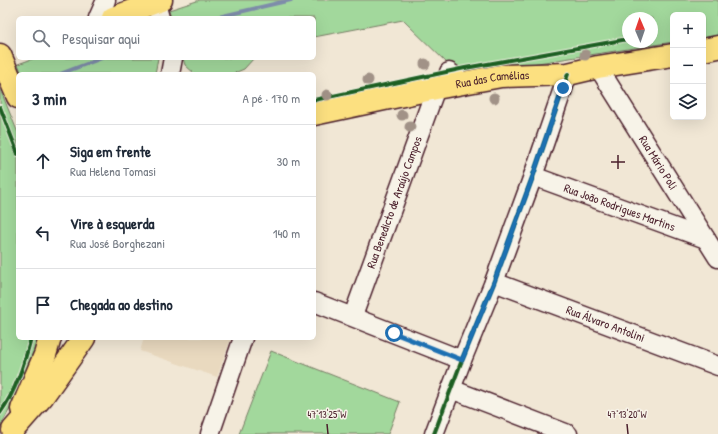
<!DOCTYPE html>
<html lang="pt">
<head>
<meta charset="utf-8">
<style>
	:root { --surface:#fff; --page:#f2f2f3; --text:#1f2937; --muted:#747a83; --line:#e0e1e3 }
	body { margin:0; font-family:"Patrick Hand",sans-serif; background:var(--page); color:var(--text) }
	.controls { position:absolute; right:12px; top:12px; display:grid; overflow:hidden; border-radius:6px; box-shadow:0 4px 16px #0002 }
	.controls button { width:36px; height:36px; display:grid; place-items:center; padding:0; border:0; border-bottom:1px solid var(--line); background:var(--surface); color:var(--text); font:20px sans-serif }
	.compass { position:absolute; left:622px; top:12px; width:36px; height:36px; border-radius:50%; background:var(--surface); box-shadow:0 4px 16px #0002; rotate:358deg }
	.stop { position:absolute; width:12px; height:12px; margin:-9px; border:3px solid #1f6fb2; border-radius:50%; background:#fff }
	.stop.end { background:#1f6fb2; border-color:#fff; box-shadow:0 1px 4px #0008 }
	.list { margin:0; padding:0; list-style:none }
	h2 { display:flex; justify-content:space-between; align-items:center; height:52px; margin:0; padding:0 16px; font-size:17px }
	h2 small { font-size:13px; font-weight:400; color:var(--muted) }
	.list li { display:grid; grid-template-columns:26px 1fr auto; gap:12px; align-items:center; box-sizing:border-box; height:72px; padding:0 16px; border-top:1px solid var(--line) }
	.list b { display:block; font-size:15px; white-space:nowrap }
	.list p { margin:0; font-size:13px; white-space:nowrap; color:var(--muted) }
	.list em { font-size:13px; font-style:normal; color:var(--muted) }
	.icon { flex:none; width:22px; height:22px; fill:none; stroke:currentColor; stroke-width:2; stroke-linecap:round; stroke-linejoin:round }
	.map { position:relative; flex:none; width:718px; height:434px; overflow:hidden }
	.search { position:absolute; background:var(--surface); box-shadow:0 4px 16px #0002; left:16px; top:16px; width:300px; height:44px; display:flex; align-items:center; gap:10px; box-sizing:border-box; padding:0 14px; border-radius:6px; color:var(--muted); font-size:15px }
	.panel { position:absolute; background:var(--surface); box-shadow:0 4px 16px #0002; left:16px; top:72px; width:300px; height:268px; border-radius:6px }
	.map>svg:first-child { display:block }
	.built { fill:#e9d9bf }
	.green { fill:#a2d89c; stroke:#767c64; fill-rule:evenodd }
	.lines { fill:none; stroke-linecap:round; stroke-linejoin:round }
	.stream { stroke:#7e8caa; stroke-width:4 }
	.minor-casing { stroke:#4a1f2b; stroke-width:21 }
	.major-casing { stroke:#4a1f2b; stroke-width:25 }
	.minor { stroke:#f7f3e8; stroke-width:18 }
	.major { stroke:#fce080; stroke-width:22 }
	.cycleway-casing { stroke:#f7f3e8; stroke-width:6 }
	.cycleway { stroke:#1b5e20; stroke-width:4 }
	.tree { fill:#a19287 }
	.route { stroke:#1f6fb2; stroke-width:5 }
	.ticks { fill:none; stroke:#4a1f2b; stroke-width:1.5 }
	.labels { text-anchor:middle; stroke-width:3; stroke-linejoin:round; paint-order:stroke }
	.street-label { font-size:12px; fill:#4a1f2b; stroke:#f7f3e8 }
	.ticks-label { font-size:10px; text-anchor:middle; fill:#4a1f2b; stroke:#f7f3e8; stroke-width:3; stroke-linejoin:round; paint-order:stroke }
</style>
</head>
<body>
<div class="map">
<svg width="718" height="434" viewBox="0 0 718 434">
	<rect width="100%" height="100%" fill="#f1e7d5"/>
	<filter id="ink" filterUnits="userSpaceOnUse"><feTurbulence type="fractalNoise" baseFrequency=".025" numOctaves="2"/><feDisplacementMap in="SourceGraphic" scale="8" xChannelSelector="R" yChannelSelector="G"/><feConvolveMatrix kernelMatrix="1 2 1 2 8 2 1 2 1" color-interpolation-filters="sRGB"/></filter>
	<g filter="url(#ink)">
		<!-- built -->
		<path class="built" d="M144,338H231L217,377L140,351Z"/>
		<!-- green -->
		<path class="green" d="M200,0H718V35L703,38V15H673V42L467,74L451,67L403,20L314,37V18H171L169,10ZM628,18H652V42H628Z
			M35,58H158L155,74H22L18,64Z
			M183,58H254L244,69L232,74H195L185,65Z
			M0,89L18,133V338H39L29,374L0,427Z
			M271,351L400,402L388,434H239Z"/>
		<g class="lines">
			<!-- stream -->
			<path class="stream" d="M214,18L291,0
				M60,74L102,58"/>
			<defs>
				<g id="minor">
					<path d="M155,0L160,18"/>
					<path d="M98,18L106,0"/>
					<path id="s1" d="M598,67L718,258"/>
					<path d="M449,72L465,83"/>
					<path d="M170,74L173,58"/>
					<path id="s2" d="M533,176L706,239"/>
					<path id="s3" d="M494,282L718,366"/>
					<path d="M314,302L462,360"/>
					<path id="s4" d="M353,316L436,88"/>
					<path d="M451,389L568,434"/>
					<path d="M210,434L243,338"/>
					<path d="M434,434L462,360L494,282L533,176L568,74"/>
				</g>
				<g id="major">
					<path d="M113,18L161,0"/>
					<path d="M703,50L718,47"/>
					<path d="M0,55L18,97"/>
					<path id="s5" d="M314,114L436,88L501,76L568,74L598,67L673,55"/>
					<path d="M22,409L45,355L50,338"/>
					<path d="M13,430L42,397L84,338"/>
				</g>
			</defs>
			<!-- minor casing -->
			<use href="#minor" class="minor-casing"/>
			<!-- major casing -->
			<use href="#major" class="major-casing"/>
			<!-- minor -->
			<use href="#minor" class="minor"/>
			<!-- major -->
			<use href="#major" class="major"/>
			<defs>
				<path id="cycleway" d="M314,100L465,68L628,39
					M0,107L18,154
					M0,413C16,391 24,364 31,338
					M434,434L462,360L494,282L533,176L568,74"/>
			</defs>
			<!-- cycleway casing -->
			<use href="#cycleway" class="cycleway-casing"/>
			<!-- cycleway -->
			<use href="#cycleway" class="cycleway"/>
		</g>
		<!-- trees -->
		<g class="tree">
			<circle cx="585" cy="55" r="5.5"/>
			<circle cx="425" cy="64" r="5.5"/>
			<circle cx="368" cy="80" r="5.5"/>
			<circle cx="327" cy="95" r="5.5"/>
			<circle cx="494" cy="98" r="5.5"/>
			<circle cx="402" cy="115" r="5.5"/>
			<circle cx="410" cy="127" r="5.5"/>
		</g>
	</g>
	<g class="lines" filter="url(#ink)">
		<!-- route -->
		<path class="route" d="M394,333L462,360L494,282L533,176L563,88"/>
	</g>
	<!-- ticks -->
	<path class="ticks" d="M618,155V169M611,162H625M327,424L328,434M627,424L628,434"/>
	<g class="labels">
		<!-- street labels -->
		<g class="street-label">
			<text dy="4" stroke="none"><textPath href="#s5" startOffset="182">Rua das Camélias</textPath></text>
			<text dy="4" stroke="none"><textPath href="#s1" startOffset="113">Rua Mário Poli</textPath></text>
			<text dy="4" stroke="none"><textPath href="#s4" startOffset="121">Rua Benedicto de Araújo Campos</textPath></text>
			<text dy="4" stroke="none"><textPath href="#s2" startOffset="92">Rua João Rodrigues Martins</textPath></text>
			<text dy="4" stroke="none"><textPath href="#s3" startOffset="119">Rua Álvaro Antolini</textPath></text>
		</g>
	</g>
	<g class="ticks-label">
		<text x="327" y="418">47°13'25"W</text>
		<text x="627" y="418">47°13'20"W</text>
	</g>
</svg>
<div class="controls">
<button>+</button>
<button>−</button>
<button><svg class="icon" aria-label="layers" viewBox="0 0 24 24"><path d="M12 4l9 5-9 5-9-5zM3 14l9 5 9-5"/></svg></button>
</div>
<svg class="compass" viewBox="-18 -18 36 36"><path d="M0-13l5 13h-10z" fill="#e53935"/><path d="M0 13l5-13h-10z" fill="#747a83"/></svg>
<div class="stop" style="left:394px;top:333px"></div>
<div class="stop end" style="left:563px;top:88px"></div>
<div class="search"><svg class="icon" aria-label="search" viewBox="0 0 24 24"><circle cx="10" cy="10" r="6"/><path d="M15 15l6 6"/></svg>Pesquisar aqui</div>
<section class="panel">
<h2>3 min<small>A pé · 170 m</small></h2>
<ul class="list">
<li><svg class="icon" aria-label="ahead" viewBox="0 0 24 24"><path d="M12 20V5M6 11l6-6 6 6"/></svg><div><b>Siga em frente</b><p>Rua Helena Tomasi</p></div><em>30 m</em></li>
<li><svg class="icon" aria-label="left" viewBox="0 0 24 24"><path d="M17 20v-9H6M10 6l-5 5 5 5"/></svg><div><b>Vire à esquerda</b><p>Rua José Borghezani</p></div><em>140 m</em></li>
<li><svg class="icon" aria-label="arrive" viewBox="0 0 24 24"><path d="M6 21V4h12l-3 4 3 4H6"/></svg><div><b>Chegada ao destino</b></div></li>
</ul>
</section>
</div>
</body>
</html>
